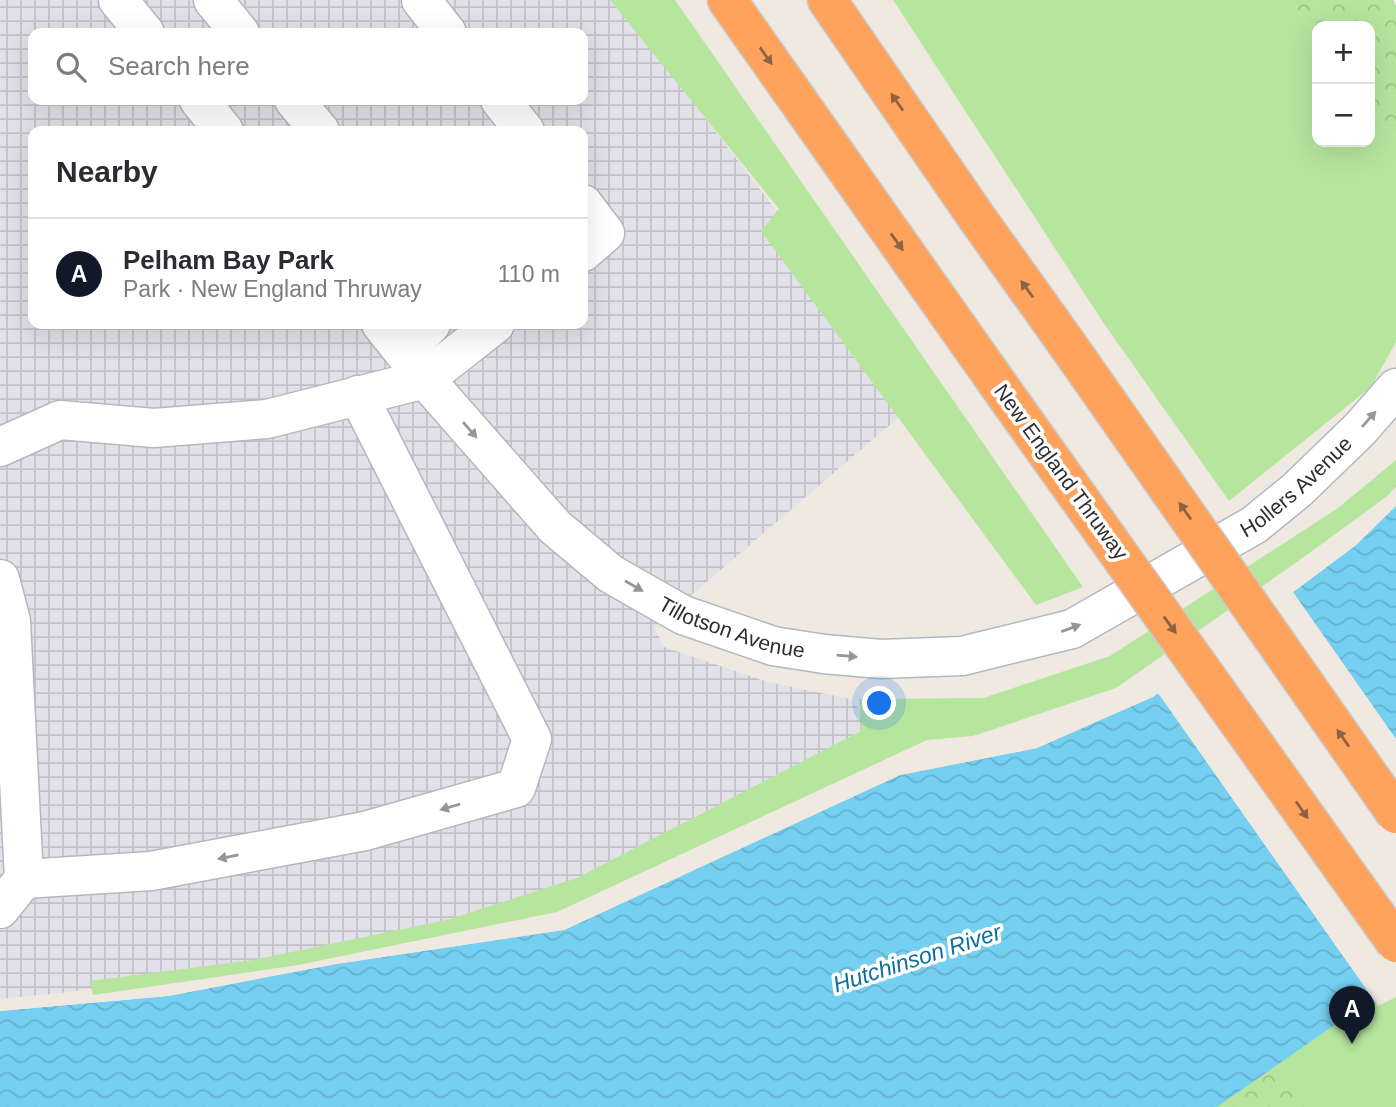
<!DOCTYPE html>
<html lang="en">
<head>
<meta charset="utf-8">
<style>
	:root { --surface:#fff; --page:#f7f7f7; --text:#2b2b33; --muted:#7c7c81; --line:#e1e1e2; --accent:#111827 }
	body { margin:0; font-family:Helvetica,sans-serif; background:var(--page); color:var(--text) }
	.controls { position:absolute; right:21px; top:21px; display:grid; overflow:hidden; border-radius:14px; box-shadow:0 7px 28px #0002 }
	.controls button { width:63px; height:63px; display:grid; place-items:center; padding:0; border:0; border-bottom:2px solid var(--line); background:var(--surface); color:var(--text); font:35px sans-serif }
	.you { position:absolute; left:880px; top:704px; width:24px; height:24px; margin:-18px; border:5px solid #fff; border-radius:50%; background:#1a73e8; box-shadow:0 0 0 10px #1a73e833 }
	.badge { display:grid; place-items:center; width:46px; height:46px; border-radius:50%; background:var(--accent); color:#fff; font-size:23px; font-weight:700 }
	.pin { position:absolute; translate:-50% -58px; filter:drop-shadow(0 2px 4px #0008) }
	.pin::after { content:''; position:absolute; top:37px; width:24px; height:21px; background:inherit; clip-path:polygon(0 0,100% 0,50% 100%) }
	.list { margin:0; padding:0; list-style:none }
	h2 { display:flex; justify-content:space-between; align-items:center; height:91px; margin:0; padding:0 28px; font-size:30px }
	h2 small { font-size:23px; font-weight:400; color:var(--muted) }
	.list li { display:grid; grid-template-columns:46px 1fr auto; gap:21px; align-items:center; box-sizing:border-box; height:112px; padding:0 28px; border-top:2px solid var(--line) }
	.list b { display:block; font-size:26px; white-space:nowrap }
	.list p { margin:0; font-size:23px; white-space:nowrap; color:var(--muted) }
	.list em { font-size:23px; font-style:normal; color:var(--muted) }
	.icon { flex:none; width:38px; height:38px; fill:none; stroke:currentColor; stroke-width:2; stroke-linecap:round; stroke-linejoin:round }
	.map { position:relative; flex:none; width:1396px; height:1107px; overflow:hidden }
	.search { position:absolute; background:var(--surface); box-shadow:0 7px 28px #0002; left:28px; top:28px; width:560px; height:77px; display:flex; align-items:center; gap:18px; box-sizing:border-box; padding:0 24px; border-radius:14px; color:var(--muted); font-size:26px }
	.panel { position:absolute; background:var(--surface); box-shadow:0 7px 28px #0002; left:28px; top:126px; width:560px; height:203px; border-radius:14px }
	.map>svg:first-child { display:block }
	.industrial { fill:url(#industrial-grid); fill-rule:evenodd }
	.green { fill:#b6e59e }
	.forest { fill:url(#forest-crowns) }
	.water { fill:url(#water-waves) }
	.pier { fill:#efe9e1 }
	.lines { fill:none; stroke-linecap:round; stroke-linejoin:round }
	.minor-casing { stroke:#b4b7c1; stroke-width:41 }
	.highway-casing { stroke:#c9c9c9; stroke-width:41 }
	.minor { stroke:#fff; stroke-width:38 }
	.highway { stroke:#ffa35c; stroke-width:38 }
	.highway-bridge-casing { stroke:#c9c9c9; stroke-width:41; stroke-linecap:butt }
	.highway-bridge { stroke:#ffa35c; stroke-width:38 }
	.oneway { fill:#8c6343 }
	.oneway2 { fill:#969696 }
	.labels { text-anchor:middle; stroke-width:7; stroke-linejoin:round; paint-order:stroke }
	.street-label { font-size:21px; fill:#2e2e2e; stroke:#fff }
	.water-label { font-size:23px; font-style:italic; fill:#0d6fa3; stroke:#fff }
</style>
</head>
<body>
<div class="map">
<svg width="1396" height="1107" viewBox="0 0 1396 1107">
	<defs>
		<pattern id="industrial-grid" width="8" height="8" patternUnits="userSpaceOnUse" patternTransform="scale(1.75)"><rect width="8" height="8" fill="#e3e1e8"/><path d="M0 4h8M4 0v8" fill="none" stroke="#c3c1c7"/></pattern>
		<pattern id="forest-crowns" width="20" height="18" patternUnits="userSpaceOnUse" patternTransform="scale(1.75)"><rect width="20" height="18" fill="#b6e59e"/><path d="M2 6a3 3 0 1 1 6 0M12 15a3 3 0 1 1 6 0" fill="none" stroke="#9dc588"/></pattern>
		<pattern id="water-waves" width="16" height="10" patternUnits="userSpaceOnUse" patternTransform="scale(1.75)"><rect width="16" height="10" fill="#75cff0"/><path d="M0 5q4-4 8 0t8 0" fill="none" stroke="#66b2ce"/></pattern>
	</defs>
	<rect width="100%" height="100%" fill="#efe9e1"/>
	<!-- industrial -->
	<path class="industrial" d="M0,0H614L921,398L654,627L664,647L768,682L850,699L884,737L574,892L407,938L70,992L0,999ZM33,33H583V100H33ZM33,131H583V324H33Z"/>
	<!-- green -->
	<path class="green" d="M610,0H675L1083,587L1036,605L761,231L779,209Z
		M893,0H1291L1317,36V142H1370V107L1383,125L1396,135V342L1371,387L1229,501L1105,325Z
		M1396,460V487L1386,497L1297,562L1116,688L973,736L927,740L557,912L298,965L93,995L90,981L253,960L447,920L577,878L861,731L859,699L983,698L1110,656L1338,508Z
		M1396,993V1107H1217L1339,1022Z"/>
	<!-- forest -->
	<path class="forest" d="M1291,0H1393L1396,6V135L1383,125L1370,107V26H1317V36Z
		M1275,1067L1304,1107H1217Z"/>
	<!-- water -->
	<path class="water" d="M1396,506V993L1339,1022L1217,1107H0V1011L168,996L336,964L564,930L900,775L1037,748L1153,697L1356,545Z"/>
	<!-- pier -->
	<path class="pier" d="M1396,503V506L1356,545L1293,592L1396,739V997L1378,1006L1158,693L1037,748L900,775L564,930L336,964L168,996L0,1011V1008L167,993L335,961L563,926L899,772L1035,744L1151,694L1354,542Z"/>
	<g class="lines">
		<defs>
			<g id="minor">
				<path d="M118,0L145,33"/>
				<path d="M213,0L240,33"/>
				<path d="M421,0L447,33"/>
				<path d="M199,100L224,131"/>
				<path d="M294,100L320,131"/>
				<path d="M500,100L525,131"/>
				<path d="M583,204L605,233L583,252"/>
				<path id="s1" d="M381,324L425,379L555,527L611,574L683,615L773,646L824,654L881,659L962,656L1072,629L1254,525L1297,490L1360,429L1396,388"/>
				<path d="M404,352L431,324"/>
				<path d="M0,447L60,420L154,428L267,419L425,379L495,324"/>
				<path d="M0,579L11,621L24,879L0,909"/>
				<path d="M24,879L151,871L365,831L516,788L532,739L358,395"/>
			</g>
			<path id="highway" d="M727,0L1002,390
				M827,0L977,218L1067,344"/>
		</defs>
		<!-- minor casing -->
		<use href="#minor" class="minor-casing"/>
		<!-- highway casing -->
		<use href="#highway" class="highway-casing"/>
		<!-- minor -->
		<use href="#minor" class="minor"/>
		<!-- highway -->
		<use href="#highway" class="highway"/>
		<defs>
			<path id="highway-bridge" d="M1067,344L1396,814
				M1002,390L1396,943"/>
		</defs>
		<!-- highway-bridge casing -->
		<use href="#highway-bridge" class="highway-bridge-casing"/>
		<!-- highway-bridge -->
		<use href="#highway-bridge" class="highway-bridge"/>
	</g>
	<!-- one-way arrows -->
	<defs><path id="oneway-solid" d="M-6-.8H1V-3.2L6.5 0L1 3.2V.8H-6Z" transform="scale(1.75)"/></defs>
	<g class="oneway">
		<use href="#oneway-solid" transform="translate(766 56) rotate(55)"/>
		<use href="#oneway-solid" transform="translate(897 102) rotate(-125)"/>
		<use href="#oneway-solid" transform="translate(897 242) rotate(54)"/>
		<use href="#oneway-solid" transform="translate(1027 289) rotate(-126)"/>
		<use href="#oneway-solid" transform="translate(1185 511) rotate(-125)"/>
		<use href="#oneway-solid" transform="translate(1170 625) rotate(54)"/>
		<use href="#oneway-solid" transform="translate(1343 738) rotate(-125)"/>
		<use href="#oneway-solid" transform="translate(1302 810) rotate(55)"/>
	</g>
	<g class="oneway2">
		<use href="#oneway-solid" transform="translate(1369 419) rotate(-49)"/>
		<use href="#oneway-solid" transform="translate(470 430) rotate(49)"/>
		<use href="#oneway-solid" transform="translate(634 586) rotate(30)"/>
		<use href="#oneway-solid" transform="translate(1071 628) rotate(-21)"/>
		<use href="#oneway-solid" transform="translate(847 656) rotate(5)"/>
		<use href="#oneway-solid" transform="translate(450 807) rotate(164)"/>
		<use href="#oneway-solid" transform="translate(228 857) rotate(169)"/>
	</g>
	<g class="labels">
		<!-- street labels -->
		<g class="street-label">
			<text transform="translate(1061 472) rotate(54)" y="7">New England Thruway</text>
			<text dy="7" stroke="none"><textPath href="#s1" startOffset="1088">Hollers Avenue</textPath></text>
			<text dy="7" stroke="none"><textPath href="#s1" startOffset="474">Tillotson Avenue</textPath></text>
		</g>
		<!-- water labels -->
		<g class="water-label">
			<text transform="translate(917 958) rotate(-18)" y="8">Hutchinson River</text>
		</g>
	</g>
</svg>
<div class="controls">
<button>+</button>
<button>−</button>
</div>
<div class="you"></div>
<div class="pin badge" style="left:1352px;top:1044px">A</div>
<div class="search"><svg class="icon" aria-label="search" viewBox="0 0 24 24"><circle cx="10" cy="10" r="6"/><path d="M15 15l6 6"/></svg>Search here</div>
<section class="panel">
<h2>Nearby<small></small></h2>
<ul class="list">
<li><span class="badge">A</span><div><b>Pelham Bay Park</b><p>Park · New England Thruway</p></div><em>110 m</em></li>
</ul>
</section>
</div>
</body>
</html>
